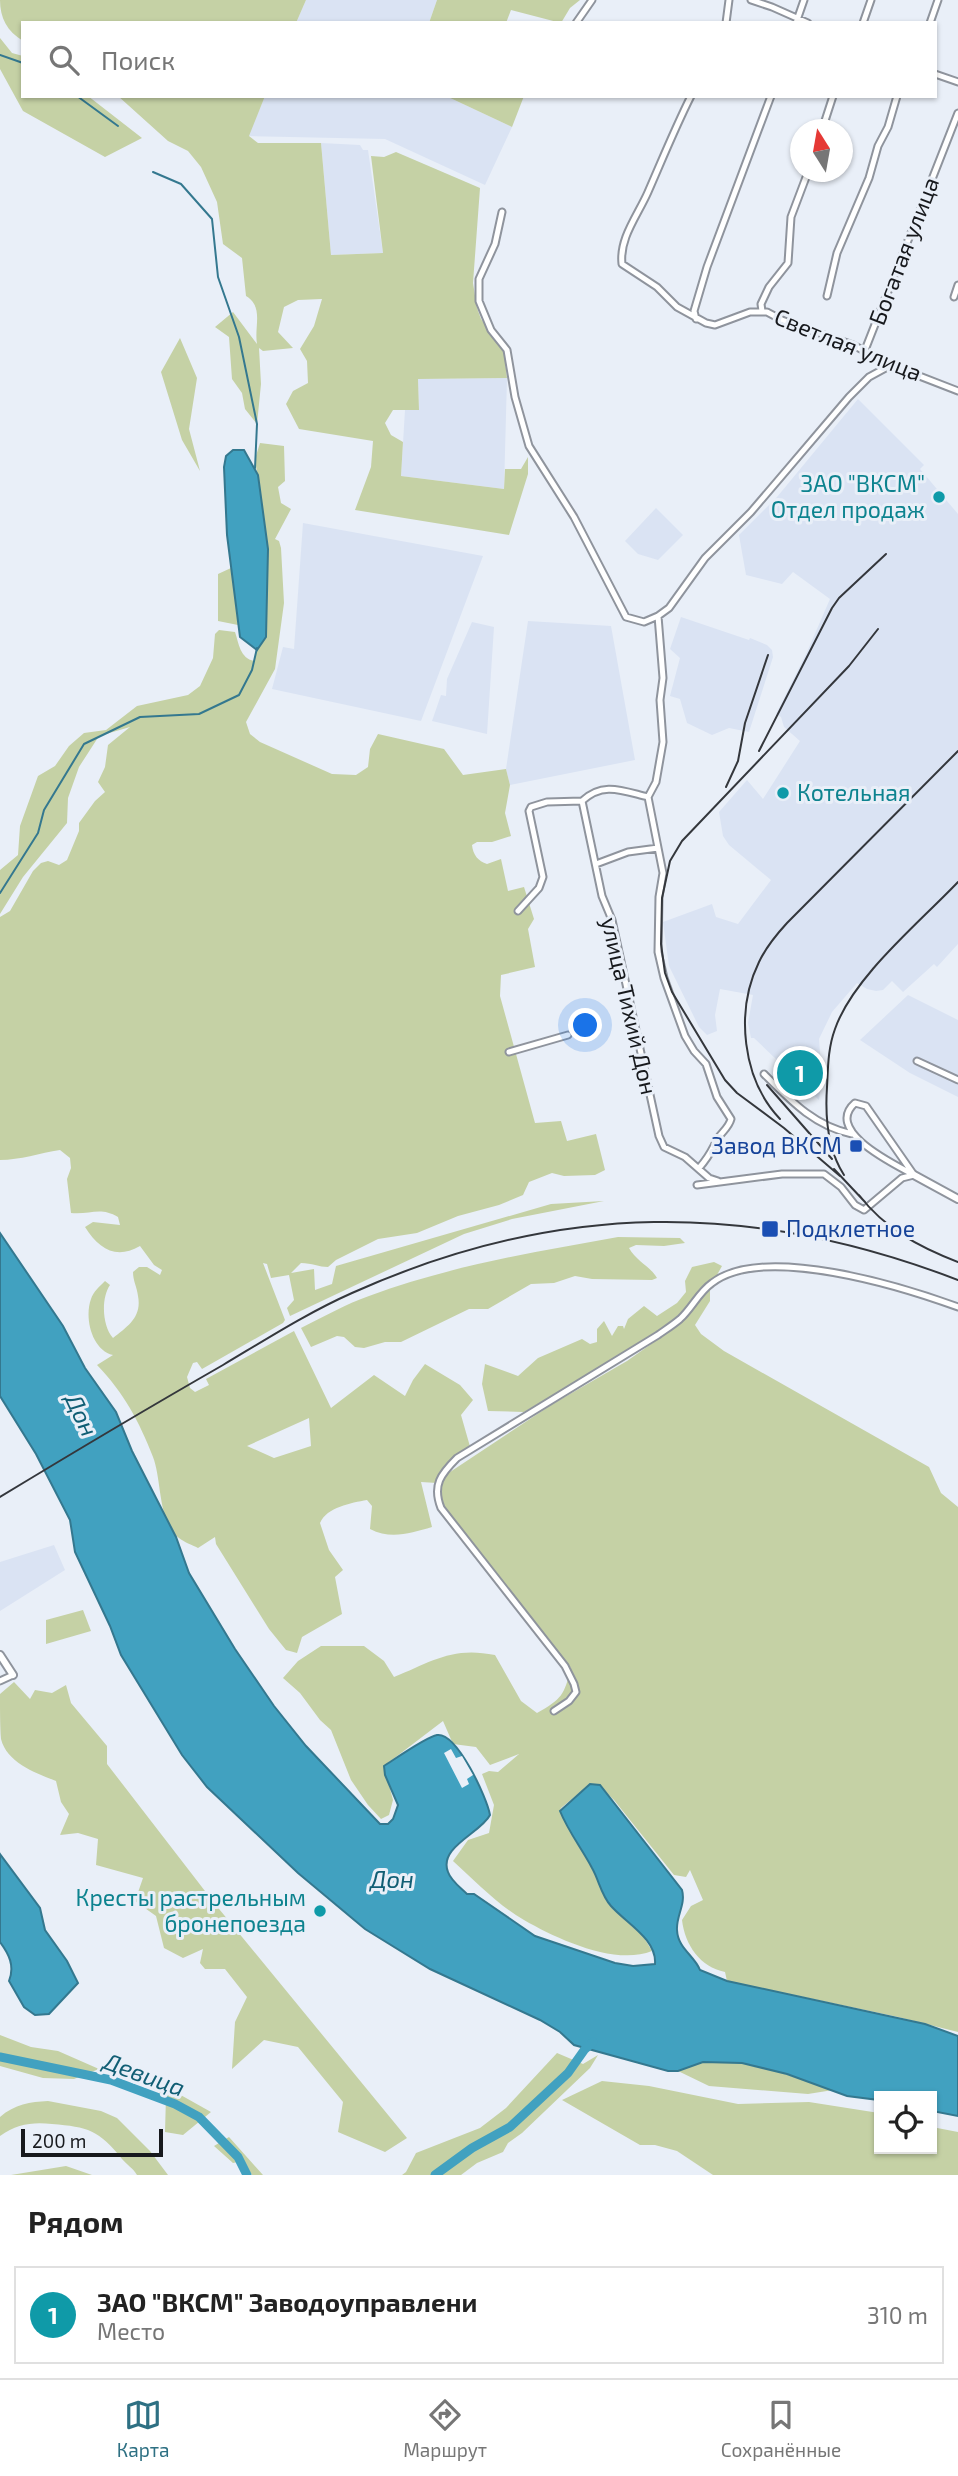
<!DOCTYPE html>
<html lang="ru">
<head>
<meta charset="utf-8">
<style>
	:root { --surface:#fff; --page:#f2f2f2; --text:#222; --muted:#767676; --line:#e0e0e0; --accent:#2e7083 }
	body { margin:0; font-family:"Exo 2",sans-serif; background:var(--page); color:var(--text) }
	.controls { position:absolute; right:21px; bottom:21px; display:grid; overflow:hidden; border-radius:0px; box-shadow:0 2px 5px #0004 }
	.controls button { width:63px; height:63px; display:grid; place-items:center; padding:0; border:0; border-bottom:2px solid var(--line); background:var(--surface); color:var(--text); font:35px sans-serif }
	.compass { position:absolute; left:790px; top:119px; width:63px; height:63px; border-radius:50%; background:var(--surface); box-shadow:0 2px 5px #0004; rotate:349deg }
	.scale { position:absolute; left:21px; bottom:18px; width:142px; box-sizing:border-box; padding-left:7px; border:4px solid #17191d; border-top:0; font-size:19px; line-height:24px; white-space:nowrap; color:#17191d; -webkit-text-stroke:5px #e9eff8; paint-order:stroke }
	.you { position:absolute; left:586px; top:1026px; width:24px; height:24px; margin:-18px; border:5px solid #fff; border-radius:50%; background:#1a73e8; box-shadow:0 0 0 10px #1a73e833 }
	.badge { display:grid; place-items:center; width:46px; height:46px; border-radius:50%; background:var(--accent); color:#fff; font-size:23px; font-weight:700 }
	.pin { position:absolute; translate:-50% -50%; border:4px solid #fff; box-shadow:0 2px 7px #0006 }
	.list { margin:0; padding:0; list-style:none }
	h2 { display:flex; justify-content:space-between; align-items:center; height:91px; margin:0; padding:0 28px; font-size:30px }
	h2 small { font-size:23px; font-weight:400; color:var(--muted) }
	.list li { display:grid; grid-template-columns:46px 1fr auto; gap:21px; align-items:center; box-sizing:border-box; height:98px; margin:0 14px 14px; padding:0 14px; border:2px solid var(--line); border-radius:0px }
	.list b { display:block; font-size:26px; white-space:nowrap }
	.list p { margin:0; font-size:23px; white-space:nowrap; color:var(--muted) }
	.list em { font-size:23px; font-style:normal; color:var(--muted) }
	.icon { flex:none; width:38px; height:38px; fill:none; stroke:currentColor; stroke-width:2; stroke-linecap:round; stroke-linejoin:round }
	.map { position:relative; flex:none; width:958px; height:2175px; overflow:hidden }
	.search { position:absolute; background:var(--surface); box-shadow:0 2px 5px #0004; left:21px; right:21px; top:21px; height:77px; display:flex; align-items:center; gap:18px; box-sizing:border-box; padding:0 24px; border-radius:0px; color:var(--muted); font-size:26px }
	.sheet { height:203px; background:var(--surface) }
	nav { display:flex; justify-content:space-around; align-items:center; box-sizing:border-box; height:98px; border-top:2px solid var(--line); background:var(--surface); font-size:19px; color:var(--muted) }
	nav a { display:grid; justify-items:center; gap:4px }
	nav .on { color:var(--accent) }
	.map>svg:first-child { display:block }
	.built { fill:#dae3f3 }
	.green { fill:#c5d1a5; fill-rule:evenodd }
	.water { fill:#41a1c0; stroke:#34788f; stroke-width:2 }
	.pier { fill:#e9eff8 }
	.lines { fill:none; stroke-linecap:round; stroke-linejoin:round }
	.stream { stroke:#34788f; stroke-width:2 }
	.river { stroke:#41a1c0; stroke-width:9 }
	.minor-casing { stroke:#8f949d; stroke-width:9 }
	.tertiary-casing { stroke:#8f949d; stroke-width:10 }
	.minor { stroke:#fff; stroke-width:5 }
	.tertiary { stroke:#fff; stroke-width:6 }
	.rail { stroke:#34373c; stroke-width:2 }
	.culture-dot { fill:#0f9aa8; stroke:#e9eff8; stroke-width:2.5 }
	.transit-dot { fill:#1a4fb4; stroke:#e9eff8; stroke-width:2.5 }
	.labels { text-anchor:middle; stroke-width:6; stroke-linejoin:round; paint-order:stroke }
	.street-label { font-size:23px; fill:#17191d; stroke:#e9eff8 }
	.culture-label { font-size:23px; fill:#0d838f; stroke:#e9eff8; text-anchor:end }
	.transit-label { font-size:23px; fill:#164399; stroke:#e9eff8; text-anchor:end }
	.water-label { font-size:24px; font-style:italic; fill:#115e74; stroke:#e9eff8 }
</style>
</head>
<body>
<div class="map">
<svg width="958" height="2175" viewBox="0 0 958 2175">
	<rect width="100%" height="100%" fill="#e9eff8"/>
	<!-- built -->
	<path class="built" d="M306,0H437L429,23H296Z
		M265,96H446L512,127L485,185L385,139L248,136Z
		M321,143L360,145L363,150H368L383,253L331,255Z
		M507,378L504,489L401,476L405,410H419L418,379Z
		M858,399L924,465L920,469L958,514V944L937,967L934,964L903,992L892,981L883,990L876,991L867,989L857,983L832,1012L819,1039L822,1079L819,1100L754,1038H751L748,1023L753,995L720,989L715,1015L717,1031L707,1035L699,1027L669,966L663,922L712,904L716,917L738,924L771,880L729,845L723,836L719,812L747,780L763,799L800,741L784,727L781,717L776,714L807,652L830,599L793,572L782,584L746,575L739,535L777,497Z
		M656,508L683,535L658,560L638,554L625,541Z
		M303,523L483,556L421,721L272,689L283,647L294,649Z
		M681,617L749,640L750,638L767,645L772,650L773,657L749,732L729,728L712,735L687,723L680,699L670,696L680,658L670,649Z
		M528,621L611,626L635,760L510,785L506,769Z
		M472,622L494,627L487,734L432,721L441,695L446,696L447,679Z
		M908,995L958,1020V1097L910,1073L860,1040Z
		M54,1545L65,1570L0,1611V1562Z"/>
	<!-- green -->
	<path class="green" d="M0,0H306L296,23H23V41C7,31 0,18 0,0Z
		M437,0H580L570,8L561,23L511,10L506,23H429Z
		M0,38L12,53L23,56V96H88L142,138L105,157L23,111L0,69Z
		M118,96H265L249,136L258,143H321L331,255L383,253L371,156L384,157L396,152L480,188L473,283L477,308L481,319L504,351L507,378L418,379L419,410H393L385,423L391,435L403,442L401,476L504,489L505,469H521L528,457V474L509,535L355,510L371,467L373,441L299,429L286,404L293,391L308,383L307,361L300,349L314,326L322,299L298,300L284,307L278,332L293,348L263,351L259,348L261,384L257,424L245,409L242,393L232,379L229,337L215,327L233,312L257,344C254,326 264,307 246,296L242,258L223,244L217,202L201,167L188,151L168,141Z
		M446,96H524L512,127Z
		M180,338L197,378L189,429L200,471L182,440L161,372Z
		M260,443L284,446L285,481L278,487L281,503L291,509L275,539L279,541L281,548L284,603L275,669L246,722L250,734L260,742L332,774L356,775L368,767L370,749L378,734L444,749L463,775L506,769L510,785L505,813L511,836L492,842H477L472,845C473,855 478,861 487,864L501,859L508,891L524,887L534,919L528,929L535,967L501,975L500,996L535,1123L561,1121L567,1141L596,1134L605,1170L595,1175L564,1176L552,1173L529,1182L523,1195L499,1205L458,1216L417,1233L378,1239L336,1260L328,1267C319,1267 312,1263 301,1263L291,1273L314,1269L315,1290L332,1284L336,1266L551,1204L604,1201L512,1219L464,1234L290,1316L287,1308L294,1300L289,1275L271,1278L267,1264L263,1263L285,1320L283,1323L202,1369L197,1362L193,1363L187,1377L190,1388L195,1392L209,1385L206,1379L294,1331L331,1408L374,1375L405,1396L413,1380L425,1364L460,1385L473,1400L461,1415L471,1450L457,1458L437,1483L421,1482L432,1527C411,1533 391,1540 370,1529L372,1506L367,1500C351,1503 327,1507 320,1523L329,1550L343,1570L335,1577L342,1614L302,1637L297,1653L286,1650L269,1629L216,1544L215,1537L198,1548C192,1545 184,1542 179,1538C158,1524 162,1480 153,1457C139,1421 124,1393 97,1365L113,1355C92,1350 84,1318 91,1299C93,1292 100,1286 105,1281L110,1285C101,1298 102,1326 113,1338C128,1326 142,1317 138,1296C137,1287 133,1281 133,1272L139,1267H147L160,1275L162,1270L154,1265L140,1246C116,1260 99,1249 85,1227L93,1222L120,1225L118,1217C100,1206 90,1215 71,1213L67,1179L71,1168L70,1158L60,1150C40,1153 20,1160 0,1160V917L10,911L33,871L41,863L48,861L59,865L67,860L79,831V823L95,801L105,792L98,782L105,767L108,745L130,727L99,736L79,767L68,798L67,823L23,877L0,914V870L18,855L20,826L38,776L55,766L69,746L84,733L106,730L137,706L188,695L200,686L213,658L215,634L219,630L235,632C239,644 240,658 254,661L257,650L266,637L268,549L255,459ZM309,1418L311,1446L274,1458L247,1446Z
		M231,568L238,625L218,621V574Z
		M618,1237L680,1238L685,1243L664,1246L636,1245L629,1248C636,1261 650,1266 657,1278L652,1280L592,1279L575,1276L554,1283L531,1284L488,1309H469L401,1342H385L364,1348L355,1347L344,1337L337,1336L311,1347L301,1328C323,1317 346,1304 369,1296C450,1266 534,1252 618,1237Z
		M714,1262L722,1266L713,1282L661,1332L524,1412L488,1411L482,1384L485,1364L518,1376L538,1358L582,1339L590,1344L597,1342V1329L604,1321L612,1336L618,1326H623L624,1329L628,1319L644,1306L657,1316L677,1303L686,1292L685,1281L692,1267Z
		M710,1290V1301L695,1325L701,1334L724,1351L929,1467L941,1493L958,1507V2032L898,2017L727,1981L725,1972C700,1967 685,1945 682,1920L691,1906L703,1900L690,1870L686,1877L674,1875L614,1800L597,1784H590L561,1808L560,1811L598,1879L604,1896L611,1907L643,1936L652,1951C615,1966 557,1939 524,1920C498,1905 476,1882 453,1861L468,1840L489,1833L494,1805L482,1774L489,1771L498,1772L519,1754L490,1765L476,1747L453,1744L443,1721L384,1766L393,1800L389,1815L381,1819L368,1805L351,1780L331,1730L320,1720L300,1693L283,1678L298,1661L321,1646H364L384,1661L394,1677C431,1662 452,1646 495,1655L521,1701L537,1713C562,1699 564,1695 571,1668L440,1501V1485L444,1476L551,1405L627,1361L671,1330Z
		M83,1610L91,1631L46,1644V1620Z
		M14,1682L30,1699L35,1690L52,1693L66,1685L71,1703L107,1746V1764L215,1904L407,2138L385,2152L338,2132L343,2102L298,2047L264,2040L232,2069L235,2022L247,1997L225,1969H205L200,1963L203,1949L183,1958L164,1948L156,1916L135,1901L143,1878L96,1865L98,1839L78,1833L60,1835L69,1814L61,1802L56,1781C36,1773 7,1763 1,1739C0,1726 0,1708 0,1694Z
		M0,2035L31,2047L58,2051L99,2069L74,2079L43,2078L0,2066Z
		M557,2053L583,2064L598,2055L590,2068L522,2133L508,2143L503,2152L477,2163L461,2175H402L406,2172L416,2153L480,2128L506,2108Z
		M727,2061L761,2066L833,2090L808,2094L709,2086L678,2071L703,2062Z
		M129,2075H145L211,2112L183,2135L165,2132L166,2096Z
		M602,2081L649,2086L738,2104L809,2102L879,2113V2149H932V2127L958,2132V2175H713L677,2151L655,2145H640L562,2100Z
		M48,2101L101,2111L117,2118L150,2151L168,2175H137C132,2167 128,2166 122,2159C99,2130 88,2127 52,2124C32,2122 17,2124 0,2136V2117C15,2104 30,2102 48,2101Z
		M229,2137L263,2175H252L243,2161L233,2163L214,2146Z
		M66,2166L92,2175H11Z"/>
	<!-- water -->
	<path class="water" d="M233,450H244L258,475L268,549L266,637L257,650L240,637L227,535L224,467L226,456Z
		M0,1233L63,1326L85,1368L116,1412L132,1451L176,1537L189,1573L235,1649L274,1706L306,1746L380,1824H388L393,1819L398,1805L385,1775L384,1766C395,1759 426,1737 437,1735C457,1732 487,1798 490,1815C481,1833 438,1847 448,1872C451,1881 461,1888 467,1894H474L535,1936L615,1963L633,1966L655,1964C657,1939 626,1923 611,1906C601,1895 599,1880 592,1868C582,1849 568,1831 560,1811L590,1784L600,1785L682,1890C686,1904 676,1916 677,1930C678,1949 694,1955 700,1970L727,1981L925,2024L958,2036V2116L932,2111V2096H879V2100L847,2096L787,2074L742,2063L703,2062L678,2071H668L574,2045L560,2032L540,2020L430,1969L365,1929L298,1873L207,1787L182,1755L121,1655L110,1626L75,1552L70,1520L36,1454L0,1396Z
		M0,1854L40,1908L45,1930L67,1961L78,1983L49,2014L35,2015L24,2007L9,1981C15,1966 9,1954 0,1942Z"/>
	<!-- pier -->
	<path class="pier" d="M451,1749L456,1758L462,1756L473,1775L467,1779L469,1784L462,1788L444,1753Z"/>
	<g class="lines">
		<!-- stream -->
		<path class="stream" d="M0,55L23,63
			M77,96L118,126
			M153,172L181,184L212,219L218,277L239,337L257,424L255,468
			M0,893L38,833L44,810L84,744L140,717L199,714L239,695L252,670L257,648"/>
		<!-- river -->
		<path class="river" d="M0,2057L111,2080L175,2104L199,2117L238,2157L247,2175
			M435,2175L472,2148L510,2127L568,2073L585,2049L593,2042"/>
		<defs>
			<path id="minor" d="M751,0L772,7L808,23
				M576,23L592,0
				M726,23L729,0
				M796,23L804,0
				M863,23L871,0
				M930,23L938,0
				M935,74L958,82
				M691,96C675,128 662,160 648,192C638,215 619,238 622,264L657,287L677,307L706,323L715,325L750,312H767L782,320L853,345L891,365L958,391
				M822,130L833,96
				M502,212L495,244L479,279V301L491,330L507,350L515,397L529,446L574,517L626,617L644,622L658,616
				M827,296L837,253L869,178L878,146L888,127L897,96
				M954,297L958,285
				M762,311L761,304L769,287L788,263L791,217L808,172
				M696,319L694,311L707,267L771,96
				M865,350L958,113
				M582,801L602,896L612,920L659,1136L664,1147L685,1157L709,1178L718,1181
				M596,864L628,852L658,848
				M518,911L539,888L543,877L529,811L531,807L547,802L582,801C603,781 623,791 648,797
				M509,1052L568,1035
				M917,1061L958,1080
				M764,1074C790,1100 814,1126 852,1134
				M855,1103L866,1106L914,1175C896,1165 823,1131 855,1103Z
				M699,1168C710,1156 711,1151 718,1138C723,1131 729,1127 731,1119L717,1097L706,1064L694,1051L685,1036L664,978L658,952L659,897L663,873L648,797L656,782L663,742L660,700L663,678L658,616L669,608L705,558L751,512L849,397L869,377L891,365
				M697,1185L782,1174H824L841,1187L855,1205L864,1210L902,1178L914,1175
				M0,1681L13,1675
				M554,1711L569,1701L576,1692L574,1684L565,1666L441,1508C432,1485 441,1474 457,1458L658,1335C665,1330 673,1325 680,1319C692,1308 699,1292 712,1283C763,1243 903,1287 958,1307"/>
			<path id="tertiary" d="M914,1175L958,1199
				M0,1655L13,1675"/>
		</defs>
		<!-- minor casing -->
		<use href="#minor" class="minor-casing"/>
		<!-- tertiary casing -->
		<use href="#tertiary" class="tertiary-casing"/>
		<!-- minor -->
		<use href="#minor" class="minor"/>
		<!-- tertiary -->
		<use href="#tertiary" class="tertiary"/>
		<!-- rail -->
		<path class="rail" d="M759,751L832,608L839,598L886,554
			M726,787L738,761L745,723L768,655
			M767,1085L832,1159
			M780,1119C742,1079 735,1011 759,962C766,947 776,935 787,923L958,751
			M834,1169L865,1202
			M844,1175C828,1150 825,1116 827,1087C828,1067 828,1048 835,1029C853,977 920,922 958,882
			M840,1176L784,1128L737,1093L725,1080L672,992L665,973L661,944L662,898L670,861L682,841L849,666L878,629
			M859,1195C885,1229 919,1247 958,1262
			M0,1497C74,1452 148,1408 223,1365C265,1340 307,1313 352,1293C557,1201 750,1200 958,1280"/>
	</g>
	<!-- markers -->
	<g class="culture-dot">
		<circle cx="939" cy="497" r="7"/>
		<circle cx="783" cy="793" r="7"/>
		<circle cx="320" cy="1911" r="7"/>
	</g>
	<g class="transit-dot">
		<rect x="849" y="1139" width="14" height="14" rx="3.5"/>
		<rect x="761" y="1220" width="18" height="18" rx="3.5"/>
	</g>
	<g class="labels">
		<!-- street labels -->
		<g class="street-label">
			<text transform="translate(904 251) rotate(-69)" y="8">Богатая улица</text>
			<text transform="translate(848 345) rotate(22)" y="8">Светлая улица</text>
			<text transform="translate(629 1006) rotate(77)" y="8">улица Тихий Дон</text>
		</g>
		<!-- culture labels -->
		<g class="culture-label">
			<text x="925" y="492">ЗАО "ВКСМ"<tspan x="925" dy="26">Отдел продаж</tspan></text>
			<text x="797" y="801" text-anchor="start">Котельная</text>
			<text x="306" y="1906">Кресты растрельным<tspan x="306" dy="26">бронепоезда</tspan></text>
		</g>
		<!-- transit labels -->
		<g class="transit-label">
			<text x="842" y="1154">Завод ВКСМ</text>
			<text x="786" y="1237" text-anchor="start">Подклетное</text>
		</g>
		<!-- water labels -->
		<g class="water-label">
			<text transform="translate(81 1415) rotate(65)" y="8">Дон</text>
			<text x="392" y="1888">Дон</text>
			<text transform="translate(144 2075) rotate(20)" y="8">Девица</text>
		</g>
	</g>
</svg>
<div class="controls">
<button><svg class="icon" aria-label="locate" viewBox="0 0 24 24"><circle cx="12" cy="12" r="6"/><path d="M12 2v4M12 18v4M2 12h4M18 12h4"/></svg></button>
</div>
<svg class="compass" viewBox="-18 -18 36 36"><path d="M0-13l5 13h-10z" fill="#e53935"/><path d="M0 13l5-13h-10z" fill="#767676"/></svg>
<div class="scale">200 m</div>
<div class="you"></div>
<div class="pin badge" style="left:800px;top:1073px;background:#0f9aa8">1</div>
<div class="search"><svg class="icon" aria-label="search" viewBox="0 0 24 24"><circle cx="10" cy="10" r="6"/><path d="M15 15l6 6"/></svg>Поиск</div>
</div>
<section class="sheet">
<h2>Рядом<small></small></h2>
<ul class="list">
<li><span class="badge" style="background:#0f9aa8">1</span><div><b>ЗАО &quot;ВКСМ&quot; Заводоуправлени</b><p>Место</p></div><em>310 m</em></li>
</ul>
</section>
<nav>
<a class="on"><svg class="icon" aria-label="map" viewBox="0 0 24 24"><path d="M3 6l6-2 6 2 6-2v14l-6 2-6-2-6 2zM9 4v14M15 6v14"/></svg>Карта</a>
<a><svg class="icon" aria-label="directions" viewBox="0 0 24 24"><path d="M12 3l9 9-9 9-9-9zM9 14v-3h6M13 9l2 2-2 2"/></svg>Маршрут</a>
<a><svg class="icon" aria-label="saved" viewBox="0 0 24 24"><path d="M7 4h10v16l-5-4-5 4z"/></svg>Сохранённые</a>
</nav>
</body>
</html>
